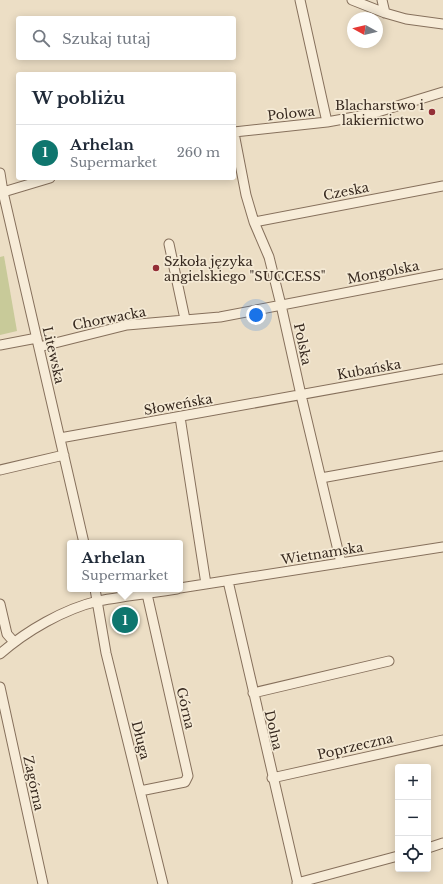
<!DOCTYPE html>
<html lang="pl">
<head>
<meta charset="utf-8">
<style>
	:root { --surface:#fff; --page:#f6f6f7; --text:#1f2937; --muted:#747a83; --line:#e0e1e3; --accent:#0f766e }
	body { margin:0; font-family:"Libre Baskerville",serif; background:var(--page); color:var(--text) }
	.controls { position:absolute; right:12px; bottom:12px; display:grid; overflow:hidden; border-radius:4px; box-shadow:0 2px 10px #0003 }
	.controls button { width:36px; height:36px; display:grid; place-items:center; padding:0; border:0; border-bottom:1px solid var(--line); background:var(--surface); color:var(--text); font:20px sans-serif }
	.compass { position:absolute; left:347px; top:12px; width:36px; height:36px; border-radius:50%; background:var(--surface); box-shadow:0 2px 10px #0003; rotate:278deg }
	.you { position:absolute; left:256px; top:315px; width:14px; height:14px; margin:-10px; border:3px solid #fff; border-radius:50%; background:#1a73e8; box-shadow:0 0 0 6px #1a73e833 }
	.badge { display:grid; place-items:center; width:26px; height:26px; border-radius:50%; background:var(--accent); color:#fff; font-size:13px; font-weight:700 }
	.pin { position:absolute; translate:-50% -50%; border:2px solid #fff; box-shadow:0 1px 4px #0006 }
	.popup { position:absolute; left:67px; top:540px; width:116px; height:52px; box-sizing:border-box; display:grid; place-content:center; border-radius:4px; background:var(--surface); filter:drop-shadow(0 1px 3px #0005); font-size:13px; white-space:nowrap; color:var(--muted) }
	.popup b { font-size:15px; color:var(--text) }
	.popup::after { content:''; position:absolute; left:50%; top:100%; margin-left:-8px; border:8px solid transparent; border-top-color:var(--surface) }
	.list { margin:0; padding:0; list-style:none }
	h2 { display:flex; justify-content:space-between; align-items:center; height:52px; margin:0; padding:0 16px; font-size:17px }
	h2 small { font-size:13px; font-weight:400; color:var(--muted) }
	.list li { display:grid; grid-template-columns:26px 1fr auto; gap:12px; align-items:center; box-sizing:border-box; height:56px; padding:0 16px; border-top:1px solid var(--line) }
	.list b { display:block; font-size:15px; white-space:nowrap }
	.list p { margin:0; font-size:13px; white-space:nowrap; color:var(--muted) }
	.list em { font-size:13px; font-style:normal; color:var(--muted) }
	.icon { flex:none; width:22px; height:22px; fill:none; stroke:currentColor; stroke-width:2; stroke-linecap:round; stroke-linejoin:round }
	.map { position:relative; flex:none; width:443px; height:884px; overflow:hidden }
	.search { position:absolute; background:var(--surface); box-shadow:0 2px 10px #0003; left:16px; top:16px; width:220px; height:44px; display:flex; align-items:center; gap:10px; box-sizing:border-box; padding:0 14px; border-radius:4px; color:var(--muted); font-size:15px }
	.panel { position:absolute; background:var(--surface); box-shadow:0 2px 10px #0003; left:16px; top:72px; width:220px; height:108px; border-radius:4px }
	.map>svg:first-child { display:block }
	.green { fill:#c8ca99 }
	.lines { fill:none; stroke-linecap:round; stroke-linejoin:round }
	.minor-casing { stroke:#86705c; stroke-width:11 }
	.minor { stroke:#f7ecd8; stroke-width:9 }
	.poi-dot { fill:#932e36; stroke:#f4e9d4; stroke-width:1.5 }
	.labels { text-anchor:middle; stroke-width:3.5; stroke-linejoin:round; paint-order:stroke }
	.poi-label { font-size:13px; fill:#37291f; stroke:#f4e9d4; text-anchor:end }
	.street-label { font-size:13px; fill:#37291f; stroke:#f4e9d4 }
</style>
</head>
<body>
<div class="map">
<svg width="443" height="884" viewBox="0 0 443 884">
	<rect width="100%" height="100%" fill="#ecdec5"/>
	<!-- green -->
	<path class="green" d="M4,256L17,331L0,335V257Z"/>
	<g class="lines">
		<defs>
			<path id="minor" d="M300,0L327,122
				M352,0L385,13L406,19L443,24
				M382,0L385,13
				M234,132L327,122L371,114L443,92
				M234,133L246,195L254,222L269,257L281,305L301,395L341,563
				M0,173L3,192L84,543
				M0,193L50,178
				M254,222L443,186
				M169,244L185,319
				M0,345L37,338
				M39,347L127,325L220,317L443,274
				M180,417L206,584
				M60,438L443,369
				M0,470L64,455
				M321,478L443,456
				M228,581L298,884
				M180,588L443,547
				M95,589L106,653L163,884
				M0,604L7,634L14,642
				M0,654C26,631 64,609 98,601C124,596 151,593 177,589
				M0,687L43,884
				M253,693L389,661
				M272,778L443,740
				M140,791L185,782L188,776L147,594
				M428,848L443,843
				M297,883L398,856"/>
		</defs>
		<!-- minor casing -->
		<use href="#minor" class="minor-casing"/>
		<!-- minor -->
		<use href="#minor" class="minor"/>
	</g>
	<!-- markers -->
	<g class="poi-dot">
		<circle cx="432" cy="112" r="4"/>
		<circle cx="156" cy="268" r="4"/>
	</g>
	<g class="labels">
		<!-- poi labels -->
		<g class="poi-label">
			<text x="424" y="110">Blacharstwo i<tspan x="424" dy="15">lakiernictwo</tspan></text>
			<text x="164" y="266" text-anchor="start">Szkoła języka<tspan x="164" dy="15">angielskiego "SUCCESS"</tspan></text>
		</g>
		<!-- street labels -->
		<g class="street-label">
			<text transform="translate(291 113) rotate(-6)" y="5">Polowa</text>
			<text transform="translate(346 191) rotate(-11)" y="5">Czeska</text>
			<text transform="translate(383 272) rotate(-11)" y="5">Mongolska</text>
			<text transform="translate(109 318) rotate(-11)" y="5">Chorwacka</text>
			<text transform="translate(303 344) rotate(78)" y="5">Polska</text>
			<text transform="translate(54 355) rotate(77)" y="5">Litewska</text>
			<text transform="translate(369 369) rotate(-10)" y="5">Kubańska</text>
			<text transform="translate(178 404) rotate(-10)" y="5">Słoweńska</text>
			<text transform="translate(322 553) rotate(-9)" y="5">Wietnamska</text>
			<text transform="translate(186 708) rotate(77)" y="5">Górna</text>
			<text transform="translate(274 730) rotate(77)" y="5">Dolna</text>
			<text transform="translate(141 740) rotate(76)" y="5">Długa</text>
			<text transform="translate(355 746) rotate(-13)" y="5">Poprzeczna</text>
			<text transform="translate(34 783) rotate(78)" y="5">Zagórna</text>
		</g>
	</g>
</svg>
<div class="controls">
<button>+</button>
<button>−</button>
<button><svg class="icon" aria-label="locate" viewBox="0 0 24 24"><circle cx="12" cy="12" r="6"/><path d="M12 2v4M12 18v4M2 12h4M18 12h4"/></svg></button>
</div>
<svg class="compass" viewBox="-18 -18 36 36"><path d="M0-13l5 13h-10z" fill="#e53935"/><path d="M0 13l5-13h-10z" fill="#747a83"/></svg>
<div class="you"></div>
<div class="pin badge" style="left:125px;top:620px">1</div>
<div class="popup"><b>Arhelan</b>Supermarket</div>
<div class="search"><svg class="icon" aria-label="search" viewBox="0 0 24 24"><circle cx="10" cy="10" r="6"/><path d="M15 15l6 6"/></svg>Szukaj tutaj</div>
<section class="panel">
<h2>W pobliżu<small></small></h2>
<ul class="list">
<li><span class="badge">1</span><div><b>Arhelan</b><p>Supermarket</p></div><em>260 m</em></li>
</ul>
</section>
</div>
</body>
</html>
